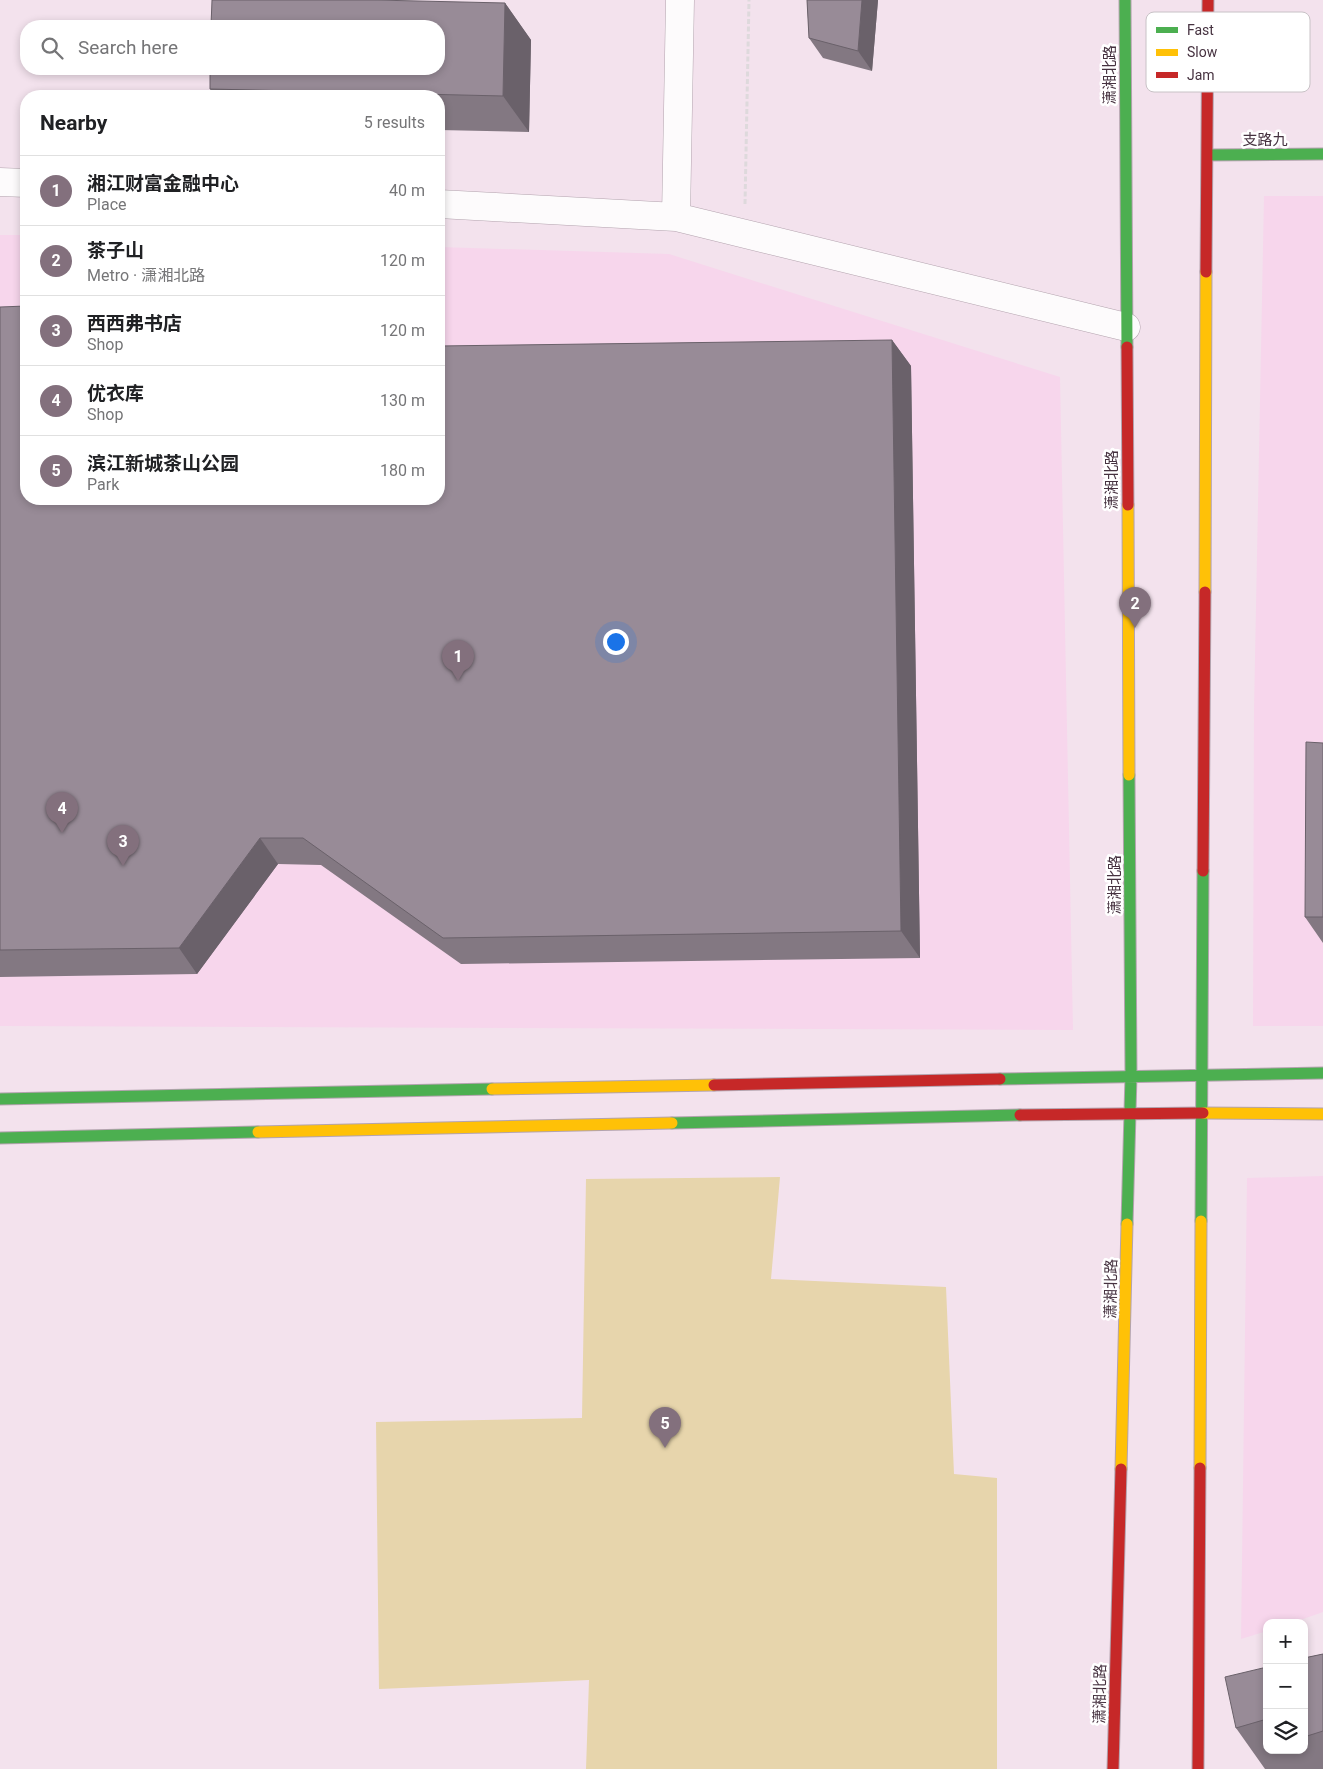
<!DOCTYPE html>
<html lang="en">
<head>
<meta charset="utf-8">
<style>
	:root { --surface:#fff; --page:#f6f6f6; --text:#202124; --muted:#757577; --line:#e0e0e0; --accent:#83707d }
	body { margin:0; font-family:Roboto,"Noto Sans SC",sans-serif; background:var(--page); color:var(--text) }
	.controls { position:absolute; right:15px; bottom:15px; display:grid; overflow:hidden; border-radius:10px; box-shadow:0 2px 8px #0003 }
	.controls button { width:45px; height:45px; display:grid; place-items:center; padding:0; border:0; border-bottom:1px solid var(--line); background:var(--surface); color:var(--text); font:25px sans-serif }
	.you { position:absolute; left:615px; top:641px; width:18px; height:18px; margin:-12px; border:4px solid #fff; border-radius:50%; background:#1a73e8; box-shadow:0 0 0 8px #1a73e833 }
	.badge { display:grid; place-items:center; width:32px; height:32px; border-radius:50%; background:var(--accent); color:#fff; font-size:16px; font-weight:700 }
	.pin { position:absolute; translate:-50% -41px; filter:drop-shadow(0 1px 2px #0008) }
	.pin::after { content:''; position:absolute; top:26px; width:18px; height:15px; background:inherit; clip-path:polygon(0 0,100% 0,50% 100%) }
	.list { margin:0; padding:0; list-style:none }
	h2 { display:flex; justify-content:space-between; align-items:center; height:65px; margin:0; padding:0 20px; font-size:21px }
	h2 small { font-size:16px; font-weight:400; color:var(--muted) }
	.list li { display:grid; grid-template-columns:32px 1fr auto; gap:15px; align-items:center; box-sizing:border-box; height:70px; padding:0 20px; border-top:1px solid var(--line) }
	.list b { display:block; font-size:19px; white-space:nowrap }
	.list p { margin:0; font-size:16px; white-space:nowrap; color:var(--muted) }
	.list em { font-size:16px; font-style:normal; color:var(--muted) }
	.icon { flex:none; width:28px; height:28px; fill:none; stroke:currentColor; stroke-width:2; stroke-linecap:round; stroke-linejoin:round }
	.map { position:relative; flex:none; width:1323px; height:1769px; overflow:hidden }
	.search { position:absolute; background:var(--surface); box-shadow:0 2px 8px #0003; left:20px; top:20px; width:425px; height:55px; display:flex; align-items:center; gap:12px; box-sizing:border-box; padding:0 18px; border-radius:20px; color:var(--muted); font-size:19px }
	.panel { position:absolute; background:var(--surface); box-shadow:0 2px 8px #0003; left:20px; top:90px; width:425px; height:415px; border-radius:20px }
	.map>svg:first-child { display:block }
	.built { fill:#f7d6ec }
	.green { fill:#e7d5ac }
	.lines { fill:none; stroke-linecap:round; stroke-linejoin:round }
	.street-casing { stroke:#b3a3ae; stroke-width:29 }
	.fast-casing { stroke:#b3a3ae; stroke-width:13 }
	.slow-casing { stroke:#b3a3ae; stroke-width:13 }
	.jam-casing { stroke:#b3a3ae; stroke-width:13 }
	.path { stroke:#ded9dc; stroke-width:3; stroke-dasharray:5 2.5; stroke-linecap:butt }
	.street { stroke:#fdfbfc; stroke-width:28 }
	.fast { stroke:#4caf50; stroke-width:11 }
	.slow { stroke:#ffc107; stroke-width:11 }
	.jam { stroke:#c62828; stroke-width:11 }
	.wall { fill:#837882 }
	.shaded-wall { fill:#6a616a }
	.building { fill:#988b97; stroke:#6a616a }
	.labels { text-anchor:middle; stroke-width:5; stroke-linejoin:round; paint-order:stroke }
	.street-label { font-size:15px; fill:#463240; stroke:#fff }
	.key { fill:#fff; stroke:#c8c2c6; stroke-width:1 }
	.key-label { font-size:14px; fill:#463240 }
</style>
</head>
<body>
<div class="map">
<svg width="1323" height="1769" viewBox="0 0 1323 1769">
	<rect width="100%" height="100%" fill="#f3e2ed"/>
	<!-- built -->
	<path class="built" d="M1264,196H1323V1026H1253L1254,709Z
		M0,235H26V499H439V247L669,254L1060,377L1073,1030L0,1026Z
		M1323,1176V1612L1292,1623H1267V1631L1241,1639L1247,1178Z"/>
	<!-- green -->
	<path class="green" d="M780,1177L771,1279L946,1287L954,1474L997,1478V1769H586L589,1680L379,1689L376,1422L582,1418L586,1179Z"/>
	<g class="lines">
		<defs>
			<path id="street" d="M0,182L26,183
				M439,204L676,217L1126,327
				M676,217L680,0"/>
			<path id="fast" d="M1125,0L1127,347
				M1208,155L1323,154
				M1000,1079L1323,1073
				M0,1099L492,1089
				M672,1123L1020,1115
				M0,1138L258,1132
				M1201,1221L1203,871
				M1127,1224L1131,1075L1129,775"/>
			<path id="slow" d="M1128,505L1129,775
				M1205,592L1206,272
				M492,1089L714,1085
				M1203,1113L1323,1114
				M258,1132L672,1123
				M1200,1468L1201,1221
				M1121,1469L1127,1224"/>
			<path id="jam" d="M1206,272L1208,0
				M1127,347L1128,505
				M1203,871L1205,592
				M714,1085L1000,1079
				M1020,1115L1203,1113
				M1113,1769L1121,1469
				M1198,1769L1200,1468"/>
		</defs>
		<!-- street casing -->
		<use href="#street" class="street-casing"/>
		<!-- fast casing -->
		<use href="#fast" class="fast-casing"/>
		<!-- slow casing -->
		<use href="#slow" class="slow-casing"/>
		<!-- jam casing -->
		<use href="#jam" class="jam-casing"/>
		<!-- path -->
		<path class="path" d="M745,204L749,0"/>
		<!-- street -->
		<use href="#street" class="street"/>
		<!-- fast -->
		<use href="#fast" class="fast"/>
		<!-- slow -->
		<use href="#slow" class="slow"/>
		<!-- jam -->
		<use href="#jam" class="jam"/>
	</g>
	<!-- wall -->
	<path class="wall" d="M807,0H878L872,71L823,58L809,38Z
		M505,3L531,40L529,132L439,130V96H215L210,89Z
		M0,307L26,499L892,340L911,366L920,958L461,964L321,865L278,864L197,974L0,977Z
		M1323,743V943L1305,917Z
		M1323,1654V1769H1265L1236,1728L1267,1667V1750H1304V1658Z"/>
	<!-- shaded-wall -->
	<path class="shaded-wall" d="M862,0H878L872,71L858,51Z
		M505,3L531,40L529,132L503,96Z
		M892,340L911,366L920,958L901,931Z
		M260,838L278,864L197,974L179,948Z"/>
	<!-- building -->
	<path class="building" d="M212,0H375L505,3L503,96L210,89V69H439V26H211Z
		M807,0H862L858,51L809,38Z
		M26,306V499H439V346L892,340L901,931L443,938L303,838H260L179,948L0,950V307Z
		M1306,742L1323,743V917H1305Z
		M1323,1654V1731L1304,1737V1658Z
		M1267,1667V1719L1236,1728L1225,1677Z"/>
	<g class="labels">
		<!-- street labels -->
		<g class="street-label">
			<text transform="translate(1110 75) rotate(-90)" y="5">潇湘北路</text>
			<text x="1265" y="145">支路九</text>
			<text transform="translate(1112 480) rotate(-90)" y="5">潇湘北路</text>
			<text transform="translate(1115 885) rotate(-90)" y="5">潇湘北路</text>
			<text transform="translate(1111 1289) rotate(-89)" y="5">潇湘北路</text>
			<text transform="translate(1100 1694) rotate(-89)" y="5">潇湘北路</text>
		</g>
	</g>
	<!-- legend -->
	<rect x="1146" y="12" width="164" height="80" rx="8" class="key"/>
	<rect x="1156" y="27" width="22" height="6" fill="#4caf50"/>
	<rect x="1156" y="49" width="22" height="7" fill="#ffc107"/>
	<rect x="1156" y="72" width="22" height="6" fill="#c62828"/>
	<g class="key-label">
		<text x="1187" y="35">Fast</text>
		<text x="1187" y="57">Slow</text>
		<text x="1187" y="80">Jam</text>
	</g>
</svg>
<div class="controls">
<button>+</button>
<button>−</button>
<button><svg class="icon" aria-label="layers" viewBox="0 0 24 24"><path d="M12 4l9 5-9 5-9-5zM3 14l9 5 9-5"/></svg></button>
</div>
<div class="you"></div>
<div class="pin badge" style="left:458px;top:681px">1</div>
<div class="pin badge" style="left:1135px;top:628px">2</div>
<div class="pin badge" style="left:123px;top:866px">3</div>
<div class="pin badge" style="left:62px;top:833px">4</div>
<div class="pin badge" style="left:665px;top:1448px">5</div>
<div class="search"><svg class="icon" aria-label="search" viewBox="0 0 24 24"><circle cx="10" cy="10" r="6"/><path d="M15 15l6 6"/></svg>Search here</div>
<section class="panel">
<h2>Nearby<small>5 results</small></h2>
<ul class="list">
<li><span class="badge">1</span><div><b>湘江财富金融中心</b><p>Place</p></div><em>40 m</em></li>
<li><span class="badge">2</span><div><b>茶子山</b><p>Metro · 潇湘北路</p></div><em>120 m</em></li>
<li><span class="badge">3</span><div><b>西西弗书店</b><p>Shop</p></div><em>120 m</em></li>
<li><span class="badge">4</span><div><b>优衣库</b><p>Shop</p></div><em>130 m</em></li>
<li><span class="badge">5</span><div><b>滨江新城茶山公园</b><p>Park</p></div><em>180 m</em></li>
</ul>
</section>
</div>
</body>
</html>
